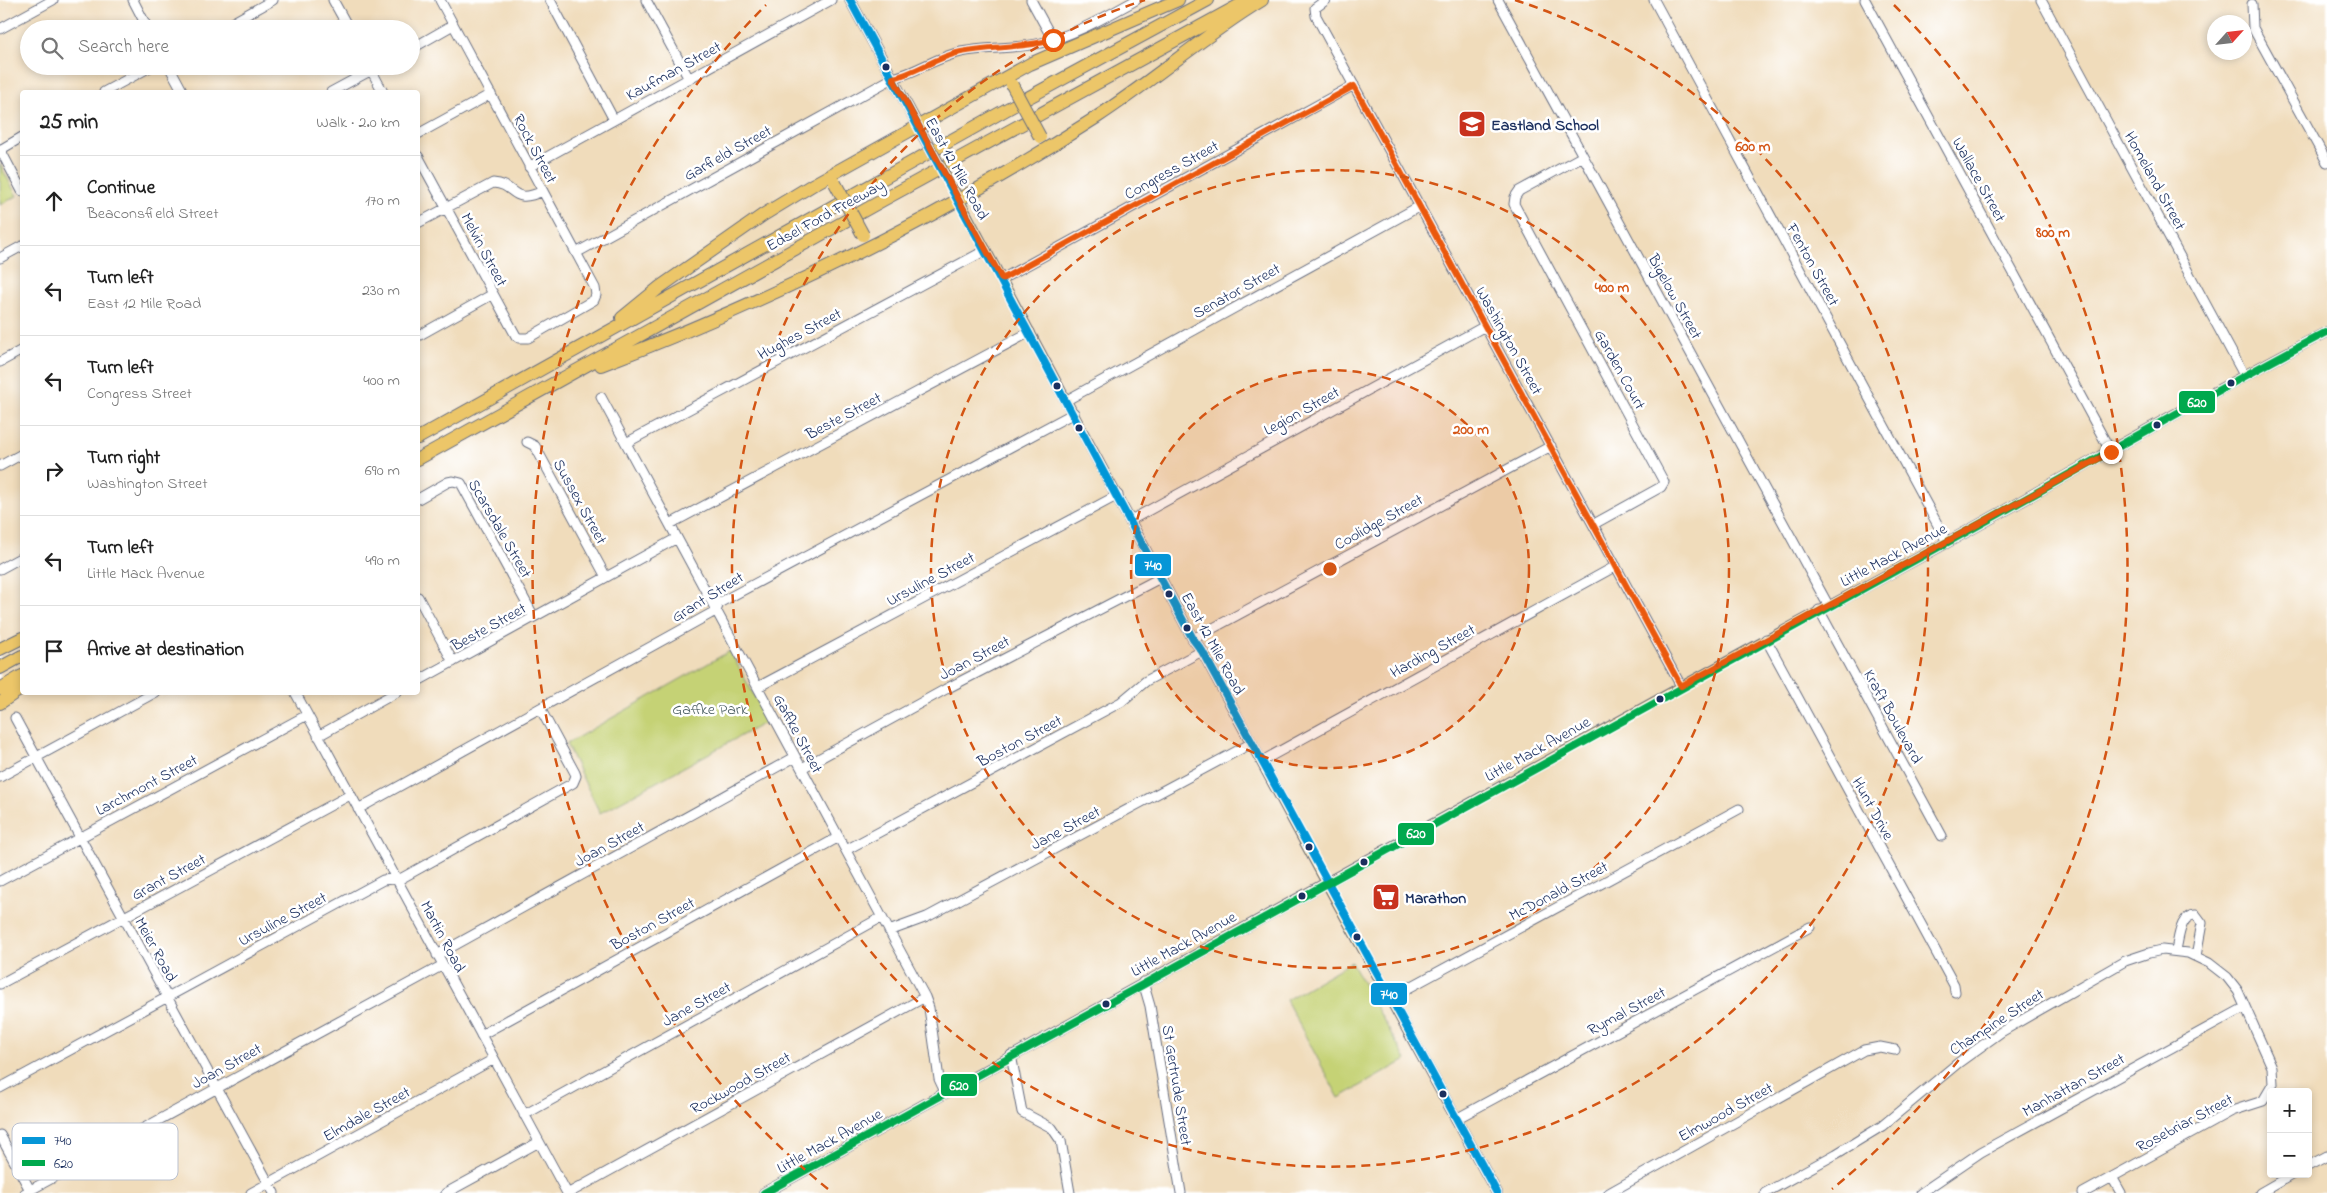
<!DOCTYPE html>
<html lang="en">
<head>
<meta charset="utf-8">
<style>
	:root { --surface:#fff; --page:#f6f6f6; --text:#222; --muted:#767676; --line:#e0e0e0 }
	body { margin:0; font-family:"Indie Flower",sans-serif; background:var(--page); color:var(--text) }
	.controls { position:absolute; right:15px; bottom:15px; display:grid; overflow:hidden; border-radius:5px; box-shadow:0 2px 8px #0003 }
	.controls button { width:45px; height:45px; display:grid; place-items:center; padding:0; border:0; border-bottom:1px solid var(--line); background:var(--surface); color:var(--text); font:25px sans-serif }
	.compass { position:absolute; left:2207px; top:15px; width:45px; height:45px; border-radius:50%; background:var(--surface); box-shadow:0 2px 8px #0003; rotate:63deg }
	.stop { position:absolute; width:15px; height:15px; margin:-11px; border:4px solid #ea580c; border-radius:50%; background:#fff }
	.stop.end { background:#ea580c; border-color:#fff; box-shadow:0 1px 5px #0008 }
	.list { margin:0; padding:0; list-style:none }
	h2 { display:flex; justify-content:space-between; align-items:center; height:65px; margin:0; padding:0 20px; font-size:21px }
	h2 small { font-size:16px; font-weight:400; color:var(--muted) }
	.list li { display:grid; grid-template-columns:32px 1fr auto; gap:15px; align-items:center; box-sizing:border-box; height:90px; padding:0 20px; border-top:1px solid var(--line) }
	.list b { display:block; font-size:19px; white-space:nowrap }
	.list p { margin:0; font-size:16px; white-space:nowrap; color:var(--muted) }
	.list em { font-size:16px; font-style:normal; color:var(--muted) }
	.icon { flex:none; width:28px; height:28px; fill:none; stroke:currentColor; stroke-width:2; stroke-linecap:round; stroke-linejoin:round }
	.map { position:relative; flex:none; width:2327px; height:1193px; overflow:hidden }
	.search { position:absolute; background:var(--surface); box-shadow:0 2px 8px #0003; left:20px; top:20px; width:400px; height:55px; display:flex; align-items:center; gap:12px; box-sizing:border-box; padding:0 18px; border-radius:28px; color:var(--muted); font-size:19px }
	.panel { position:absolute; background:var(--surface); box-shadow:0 2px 8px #0003; left:20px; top:90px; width:400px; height:605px; border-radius:5px }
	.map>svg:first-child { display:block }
	.green { fill:#c5d274; stroke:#708069 }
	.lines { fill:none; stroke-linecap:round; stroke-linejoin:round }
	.minor-casing { stroke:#666c7f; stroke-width:11 }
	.major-casing { stroke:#666c7f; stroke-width:12 }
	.highway-casing { stroke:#666c7f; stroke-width:14 }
	.minor { stroke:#fff; stroke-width:9 }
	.major { stroke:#ecc669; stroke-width:10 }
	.highway { stroke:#ecc669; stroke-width:12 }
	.major-bridge-casing { stroke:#666c7f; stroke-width:12; stroke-linecap:butt }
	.highway-bridge-casing { stroke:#666c7f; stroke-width:14; stroke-linecap:butt }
	.major-bridge { stroke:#ecc669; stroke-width:10 }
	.highway-bridge { stroke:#ecc669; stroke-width:12 }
	.bus-1-casing { stroke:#fff; stroke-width:11 }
	.bus-2-casing { stroke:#fff; stroke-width:11 }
	.bus-1 { stroke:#0696d7; stroke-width:8 }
	.bus-2 { stroke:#00a94e; stroke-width:8 }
	.route { stroke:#ea580c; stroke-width:6 }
	.ring { fill:none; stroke:#d45514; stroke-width:2.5; stroke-dasharray:9 6 }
	.bus-dot { fill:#1b2f5e; stroke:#fff; stroke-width:2 }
	.labels { text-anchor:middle; stroke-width:5; stroke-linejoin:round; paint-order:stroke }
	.street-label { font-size:16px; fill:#1b2f5e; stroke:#fff }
	.poi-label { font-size:16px; font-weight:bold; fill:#1b2f5e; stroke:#fff; text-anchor:start }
	.park-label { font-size:16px; fill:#4e6065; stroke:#fff }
	.key { fill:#fff; stroke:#bbc1cf; stroke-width:1 }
	.key-label { font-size:14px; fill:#1b2f5e }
	.centre { fill:#d45514; stroke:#fff; stroke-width:2.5 }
	.ring-label { font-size:15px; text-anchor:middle; font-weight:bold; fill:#d45514; stroke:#fff; stroke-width:5; stroke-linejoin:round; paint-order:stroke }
	.line-badge { stroke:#fff; stroke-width:2 }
	.badge-label { font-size:14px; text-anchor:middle; font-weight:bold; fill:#fff }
</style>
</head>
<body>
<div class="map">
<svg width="2327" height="1193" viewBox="0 0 2327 1193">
	<rect width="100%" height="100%" fill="#fff"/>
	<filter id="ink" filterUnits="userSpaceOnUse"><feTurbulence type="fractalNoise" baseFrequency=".02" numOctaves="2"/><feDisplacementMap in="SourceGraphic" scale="10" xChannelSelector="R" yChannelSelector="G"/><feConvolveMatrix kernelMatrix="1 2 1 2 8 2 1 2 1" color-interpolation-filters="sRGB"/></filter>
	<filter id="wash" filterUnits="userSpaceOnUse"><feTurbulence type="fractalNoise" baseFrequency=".0096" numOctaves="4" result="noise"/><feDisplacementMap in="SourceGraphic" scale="20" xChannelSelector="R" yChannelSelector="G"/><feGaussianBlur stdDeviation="1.12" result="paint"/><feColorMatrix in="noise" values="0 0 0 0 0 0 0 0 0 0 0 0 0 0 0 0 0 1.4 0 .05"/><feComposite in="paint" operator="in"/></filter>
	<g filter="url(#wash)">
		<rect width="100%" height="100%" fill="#f0dcbb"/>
		<!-- green -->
		<path class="green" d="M0,164L17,196L0,205Z
			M730,651L768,721L600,813L566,744Z
			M1351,962L1406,1060L1339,1098L1286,1000Z"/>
	</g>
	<g filter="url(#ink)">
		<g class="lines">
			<defs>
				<path id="minor" d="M133,0L148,29
					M333,0L349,29
					M550,0L614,120
					M646,0L689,79
					M1031,0L1053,40
					M1326,0L1315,8L1316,16L1681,686
					M1498,0L1828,605
					M1654,0L1947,542
					M1865,0L2111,452
					M2041,0L2244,375
					M2252,4L2253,28L2327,162
					M0,29L53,0
					M221,29L273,0
					M411,49L453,25
					M169,66L183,92
					M369,66L383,92
					M104,92L152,66
					M331,92L379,66
					M418,134L491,94
					M0,149L22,191
					M0,150L22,137
					M418,156L516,336L519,338H528L594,300L596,295L595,288L440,0
					M1583,156L1519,191L1515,197L1514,204L1664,482L1661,487L1594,524
					M529,167L831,0
					M418,223L493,183C517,184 510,206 543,191
					M576,253L893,78C916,73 936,57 961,52C987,47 1015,49 1041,43C1075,35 1105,17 1136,0
					M0,258L22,246
					M1002,279L1354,85
					M418,336L493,294
					M0,362L22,350
					M601,397L925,997L929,1008L939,1079L945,1092
					M1067,400L1420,206
					M527,442L535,446L606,577
					M626,443L986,250
					M0,466L22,454
					M418,499L448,482L453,481L461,483L534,617
					M1131,520L1485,326
					M670,524L1030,332
					M0,569L22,557
					M418,597L453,662
					M1819,610L1942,836
					M1193,639L1551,446
					M1766,639L1954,985L1955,992
					M418,681L677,538
					M758,687L1118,495
					M295,692L567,1193
					M15,718L274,1193
					M318,736L397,692
					M1262,761L1616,566
					M802,768L946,689L1162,577
					M0,777L156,692
					M358,809L710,614L716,611L719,603L1074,413
					M846,850L1121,702L1146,681L1202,651
					M0,881L307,715
					M889,931L927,917L1252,743
					M2176,950C2179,938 2180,914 2196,915L2202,923L2196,956
					M437,955L795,757
					M1143,982L1150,1006L1181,1193
					M0,984L350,795
					M1390,998L1739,809
					M481,1035L839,837
					M1011,1055L1022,1112L1052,1128L1061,1141L1070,1193
					M0,1088L383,880L402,878L573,783L576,776L575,773L540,708
					M524,1115L882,917
					M1456,1119L1810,927
					M0,1135L30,1190
					M2308,1166L2327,1156
					M2112,1177L2121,1193
					M25,1193L443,965
					M251,1193L494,1059
					M446,1193L539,1142
					M569,1193L925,997
					M1609,1193L1864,1050L1880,1047L1895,1050
					M1765,1193L1836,1154L1882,1126L1958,1063L2001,1032L2125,961L2149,953L2162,950L2188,953L2209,963L2227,977L2238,991L2272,1067L2273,1084L2263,1101L2232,1111L2083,1193
					M1921,1193L1981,1152L2244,1008
					M2260,1193L2293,1174"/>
				<path id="major" d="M850,0L922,133
					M949,182L1193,639L1202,651L1334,896L1497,1193
					M764,1193C1153,977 1543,761 1935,549C2066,478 2194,400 2327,332"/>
				<path id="highway" d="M622,318L660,287L763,215L814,184L1030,64L1178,0
					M601,365C774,299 942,217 1097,117C1154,80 1204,35 1262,0
					M418,438L1009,108L1208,0
					M418,459L883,200L1249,0
					M0,649L22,638
					M0,668L22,656
					M0,689L22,676
					M0,703L22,688"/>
			</defs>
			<!-- minor casing -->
			<use href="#minor" class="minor-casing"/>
			<!-- major casing -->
			<use href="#major" class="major-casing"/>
			<!-- highway casing -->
			<use href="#highway" class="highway-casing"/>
			<!-- minor -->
			<use href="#minor" class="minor"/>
			<!-- major -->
			<use href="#major" class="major"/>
			<!-- highway -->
			<use href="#highway" class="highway"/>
			<defs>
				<path id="major-bridge" d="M922,134L949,182"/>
				<path id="highway-bridge" d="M1012,85L1040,137
					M835,183L863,235"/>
			</defs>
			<!-- major-bridge casing -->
			<use href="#major-bridge" class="major-bridge-casing"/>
			<!-- highway-bridge casing -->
			<use href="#highway-bridge" class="highway-bridge-casing"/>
			<!-- major-bridge -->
			<use href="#major-bridge" class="major-bridge"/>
			<!-- highway-bridge -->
			<use href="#highway-bridge" class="highway-bridge"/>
			<defs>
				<path id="bus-1" d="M850,0L1193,639L1202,651L1497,1193"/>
				<path id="bus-2" d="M764,1193C1153,977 1544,763 1935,549C2066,478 2194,401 2327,332"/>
			</defs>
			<!-- bus-1 casing -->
			<use href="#bus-1" class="bus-1-casing"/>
			<!-- bus-2 casing -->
			<use href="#bus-2" class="bus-2-casing"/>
			<!-- bus-1 -->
			<use href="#bus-1" class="bus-1"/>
			<!-- bus-2 -->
			<use href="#bus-2" class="bus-2"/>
		</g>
	</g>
	<g class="lines" filter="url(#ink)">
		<!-- route -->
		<path class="route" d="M1053,40C1023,48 992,46 961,52C936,57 916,73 893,78L1002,279L1354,86L1681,686L2111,452"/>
	</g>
	<!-- distance rings -->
	<circle cx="1330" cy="569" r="199" fill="#d45514" fill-opacity=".12"/>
	<g class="ring">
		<circle cx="1330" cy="569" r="199"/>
		<circle cx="1330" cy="569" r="399"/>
		<path d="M1515 0A598 598 0 1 1 1145 0"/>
		<path d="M828 1189A798 798 0 0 1 766 5M1894 5A798 798 0 0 1 1832 1189"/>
	</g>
	<!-- icons -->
	<defs>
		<symbol id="school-square" viewBox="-11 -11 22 22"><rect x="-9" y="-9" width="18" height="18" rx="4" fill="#c8321e" stroke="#fff"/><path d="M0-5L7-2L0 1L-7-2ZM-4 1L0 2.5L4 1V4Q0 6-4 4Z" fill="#fff"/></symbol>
		<symbol id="supermarket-square" viewBox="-11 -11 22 22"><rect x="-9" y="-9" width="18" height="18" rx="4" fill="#c8321e" stroke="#fff"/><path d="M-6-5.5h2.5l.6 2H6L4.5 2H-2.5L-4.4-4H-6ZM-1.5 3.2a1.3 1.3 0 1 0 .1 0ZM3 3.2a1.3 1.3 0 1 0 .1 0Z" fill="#fff"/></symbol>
	</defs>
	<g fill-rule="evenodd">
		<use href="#school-square" x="1456" y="108" width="32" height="32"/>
		<use href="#supermarket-square" x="1370" y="881" width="32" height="32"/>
	</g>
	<!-- markers -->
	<g class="bus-dot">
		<circle cx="886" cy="67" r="4.5"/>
		<circle cx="2231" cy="383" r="4.5"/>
		<circle cx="1057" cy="386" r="4.5"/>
		<circle cx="2157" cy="425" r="4.5"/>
		<circle cx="1079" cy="428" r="4.5"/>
		<circle cx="1169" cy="594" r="4.5"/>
		<circle cx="1187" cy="628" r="4.5"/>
		<circle cx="1660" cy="699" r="4.5"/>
		<circle cx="1309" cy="847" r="4.5"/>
		<circle cx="1364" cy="862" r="4.5"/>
		<circle cx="1302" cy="896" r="4.5"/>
		<circle cx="1357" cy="937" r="4.5"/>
		<circle cx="1106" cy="1004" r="4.5"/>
		<circle cx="1443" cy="1094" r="4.5"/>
	</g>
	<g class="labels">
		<!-- street labels -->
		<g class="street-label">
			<text transform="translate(673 70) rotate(-29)" y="6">Kaufman Street</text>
			<text transform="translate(536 148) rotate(62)" y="6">Rock Street</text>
			<text transform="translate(727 152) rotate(-29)" y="6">Garfield Street</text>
			<text transform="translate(958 168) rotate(61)" y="6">East 12 Mile Road</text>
			<text transform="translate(1171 169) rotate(-29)" y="6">Congress Street</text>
			<text transform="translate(1980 179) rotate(61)" y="6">Wallace Street</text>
			<text transform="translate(2156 180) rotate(61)" y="6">Homeland Street</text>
			<text transform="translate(825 214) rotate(-29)" y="6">Edsel Ford Freeway</text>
			<text transform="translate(485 249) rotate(62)" y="6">Melvin Street</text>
			<text transform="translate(1814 264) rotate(61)" y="6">Fenton Street</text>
			<text transform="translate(1236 290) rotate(-29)" y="6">Senator Street</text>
			<text transform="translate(1676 296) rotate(61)" y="6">Bigelow Street</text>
			<text transform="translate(799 333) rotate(-28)" y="6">Hughes Street</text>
			<text transform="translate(1510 340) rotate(61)" y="6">Washington Street</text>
			<text transform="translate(1621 369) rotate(61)" y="6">Garden Court</text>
			<text transform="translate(1301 410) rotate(-29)" y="6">Legion Street</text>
			<text transform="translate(843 415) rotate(-28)" y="6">Beste Street</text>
			<text transform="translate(581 501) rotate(61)" y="6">Sussex Street</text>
			<text transform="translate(1378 521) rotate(-29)" y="6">Coolidge Street</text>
			<text transform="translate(501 528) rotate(60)" y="6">Scarsdale Street</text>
			<text transform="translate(1893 554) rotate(-28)" y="6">Little Mack Avenue</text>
			<text transform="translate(930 578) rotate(-28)" y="6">Ursuline Street</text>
			<text transform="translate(707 596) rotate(-32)" y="6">Grant Street</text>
			<text transform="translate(488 626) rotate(-29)" y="6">Beste Street</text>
			<text transform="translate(1214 643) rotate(61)" y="6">East 12 Mile Road</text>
			<text transform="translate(1432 650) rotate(-29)" y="6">Harding Street</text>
			<text transform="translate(974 657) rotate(-28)" y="6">Joan Street</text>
			<text transform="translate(1894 716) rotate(61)" y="6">Kraft Boulevard</text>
			<text transform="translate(799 733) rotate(62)" y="6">Gaffke Street</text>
			<text transform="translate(1019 740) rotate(-28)" y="6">Boston Street</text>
			<text transform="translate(1537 748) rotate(-29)" y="6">Little Mack Avenue</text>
			<text transform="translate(146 784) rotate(-28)" y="6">Larchmont Street</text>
			<text transform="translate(1874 808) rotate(61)" y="6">Hunt Drive</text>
			<text transform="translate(1065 827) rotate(-28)" y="6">Jane Street</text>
			<text transform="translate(609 843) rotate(-29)" y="6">Joan Street</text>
			<text transform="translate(168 876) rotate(-28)" y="6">Grant Street</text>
			<text transform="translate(1558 890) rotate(-28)" y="6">McDonald Street</text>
			<text transform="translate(282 918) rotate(-28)" y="6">Ursuline Street</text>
			<text transform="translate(652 923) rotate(-29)" y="6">Boston Street</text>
			<text transform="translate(444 936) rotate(62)" y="6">Martin Road</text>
			<text transform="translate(1183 943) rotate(-29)" y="6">Little Mack Avenue</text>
			<text transform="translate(157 949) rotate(61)" y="6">Meier Road</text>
			<text transform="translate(696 1003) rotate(-29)" y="6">Jane Street</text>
			<text transform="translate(1626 1010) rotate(-28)" y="6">Rymal Street</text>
			<text transform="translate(1996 1021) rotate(-33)" y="6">Champine Street</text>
			<text transform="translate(226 1065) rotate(-29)" y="6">Joan Street</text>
			<text transform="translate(740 1082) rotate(-29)" y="6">Rockwood Street</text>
			<text transform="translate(2073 1084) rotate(-29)" y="6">Manhattan Street</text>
			<text transform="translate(1178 1085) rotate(81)" y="6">St Gertrude Street</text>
			<text transform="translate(1725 1111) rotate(-29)" y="6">Elmwood Street</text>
			<text transform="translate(366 1113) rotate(-29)" y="6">Elmdale Street</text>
			<text transform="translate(2184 1122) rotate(-28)" y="6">Rosebriar Street</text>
			<text transform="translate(829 1140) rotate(-29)" y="6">Little Mack Avenue</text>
		</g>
		<!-- poi labels -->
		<g class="poi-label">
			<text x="1491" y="130">Eastland School</text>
			<text x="1405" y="903">Marathon</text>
		</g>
		<!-- park labels -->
		<g class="park-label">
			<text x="710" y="714">Gaffke Park</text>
		</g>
	</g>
	<!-- legend -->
	<rect x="12" y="1123" width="166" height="57" rx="8" class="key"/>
	<rect x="22" y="1137" width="23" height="7" fill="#0696d7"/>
	<rect x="22" y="1160" width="23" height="6" fill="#00a94e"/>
	<g class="key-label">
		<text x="54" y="1145">740</text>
		<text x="54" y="1168">620</text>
	</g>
	<circle cx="1330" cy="569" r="8" class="centre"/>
	<g class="ring-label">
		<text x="1753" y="151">600 m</text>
		<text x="2053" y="237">800 m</text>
		<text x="1612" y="292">400 m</text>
		<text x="1471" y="434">200 m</text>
	</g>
	<g class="line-badge">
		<rect x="2178" y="390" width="38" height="24" rx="5" fill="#00a94e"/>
		<rect x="1134" y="553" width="38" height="24" rx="5" fill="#0696d7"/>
		<rect x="1397" y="822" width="38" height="24" rx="5" fill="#00a94e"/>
		<rect x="1370" y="982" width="38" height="24" rx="5" fill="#0696d7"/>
		<rect x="940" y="1073" width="38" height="24" rx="5" fill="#00a94e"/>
	</g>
	<g class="badge-label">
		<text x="2197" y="407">620</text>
		<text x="1153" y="570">740</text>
		<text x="1416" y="838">620</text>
		<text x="1389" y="999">740</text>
		<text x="959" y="1090">620</text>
	</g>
</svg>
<div class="controls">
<button>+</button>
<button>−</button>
</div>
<svg class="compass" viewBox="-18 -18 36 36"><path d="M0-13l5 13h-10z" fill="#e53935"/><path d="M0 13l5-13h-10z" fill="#767676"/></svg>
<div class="stop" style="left:1053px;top:40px"></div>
<div class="stop end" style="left:2111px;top:452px"></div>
<div class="search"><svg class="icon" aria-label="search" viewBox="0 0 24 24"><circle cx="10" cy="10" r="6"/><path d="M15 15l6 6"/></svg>Search here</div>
<section class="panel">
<h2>25 min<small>Walk · 2.0 km</small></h2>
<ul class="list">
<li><svg class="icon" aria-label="ahead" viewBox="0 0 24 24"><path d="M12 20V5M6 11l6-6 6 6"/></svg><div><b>Continue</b><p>Beaconsfield Street</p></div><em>170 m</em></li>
<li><svg class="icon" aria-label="left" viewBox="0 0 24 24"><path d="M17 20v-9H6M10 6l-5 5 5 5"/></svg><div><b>Turn left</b><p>East 12 Mile Road</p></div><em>230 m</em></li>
<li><svg class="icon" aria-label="left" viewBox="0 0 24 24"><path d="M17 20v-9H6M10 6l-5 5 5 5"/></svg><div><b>Turn left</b><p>Congress Street</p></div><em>400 m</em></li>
<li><svg class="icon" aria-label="right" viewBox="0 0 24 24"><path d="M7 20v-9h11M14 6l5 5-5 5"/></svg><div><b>Turn right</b><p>Washington Street</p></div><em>690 m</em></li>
<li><svg class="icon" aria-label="left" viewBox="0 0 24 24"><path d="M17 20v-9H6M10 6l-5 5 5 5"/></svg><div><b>Turn left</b><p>Little Mack Avenue</p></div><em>490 m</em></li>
<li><svg class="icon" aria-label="arrive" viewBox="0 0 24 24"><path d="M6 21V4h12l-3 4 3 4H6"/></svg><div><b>Arrive at destination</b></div></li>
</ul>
</section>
</div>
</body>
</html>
